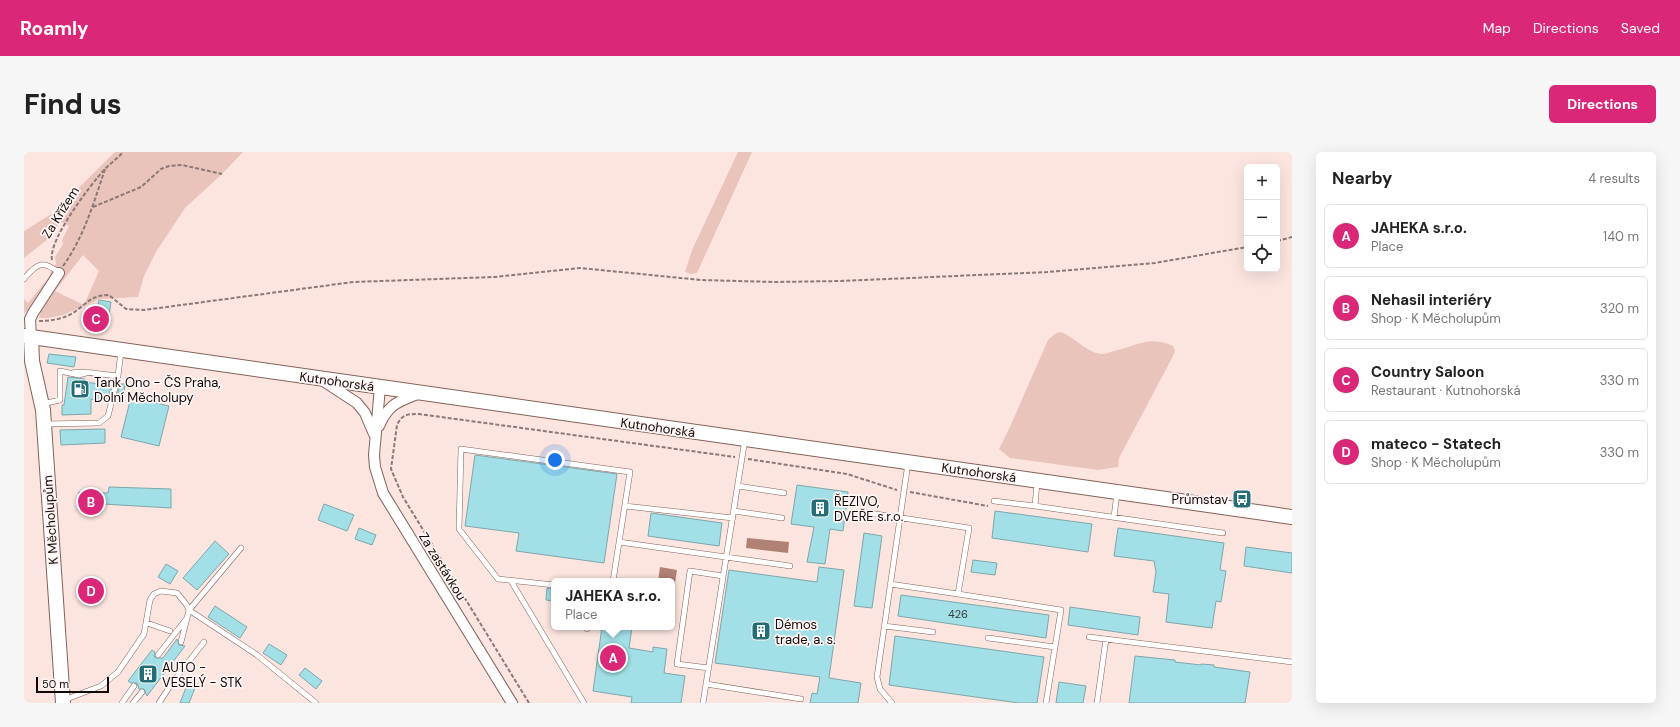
<!DOCTYPE html>
<html lang="en">
<head>
<meta charset="utf-8">
<style>
	:root { --surface:#fff; --page:#f6f6f6; --text:#222; --muted:#767676; --line:#e0e0e0; --accent:#db2777 }
	body { margin:0; font-family:"DM Sans",sans-serif; background:var(--page); color:var(--text) }
	.controls { position:absolute; right:12px; top:12px; display:grid; overflow:hidden; border-radius:6px; box-shadow:0 4px 16px #0002 }
	.controls button { width:36px; height:36px; display:grid; place-items:center; padding:0; border:0; border-bottom:1px solid var(--line); background:var(--surface); color:var(--text); font:20px sans-serif }
	.scale { position:absolute; left:12px; bottom:10px; width:73px; box-sizing:border-box; padding-left:4px; border:2px solid #140806; border-top:0; font-size:11px; line-height:14px; white-space:nowrap; color:#140806; -webkit-text-stroke:3px #fef6f4; paint-order:stroke }
	.you { position:absolute; left:531px; top:308px; width:14px; height:14px; margin:-10px; border:3px solid #fff; border-radius:50%; background:#1a73e8; box-shadow:0 0 0 6px #1a73e833 }
	.badge { display:grid; place-items:center; width:26px; height:26px; border-radius:50%; background:var(--accent); color:#fff; font-size:13px; font-weight:700 }
	.pin { position:absolute; translate:-50% -50%; border:2px solid #fff; box-shadow:0 1px 4px #0006 }
	.popup { position:absolute; left:527px; top:426px; width:124px; height:52px; box-sizing:border-box; display:grid; place-content:center; border-radius:6px; background:var(--surface); filter:drop-shadow(0 1px 3px #0005); font-size:13px; white-space:nowrap; color:var(--muted) }
	.popup b { font-size:15px; color:var(--text) }
	.popup::after { content:''; position:absolute; left:50%; top:100%; margin-left:-8px; border:8px solid transparent; border-top-color:var(--surface) }
	.list { margin:0; padding:0; list-style:none }
	h2 { display:flex; justify-content:space-between; align-items:center; height:52px; margin:0; padding:0 16px; font-size:17px }
	h2 small { font-size:13px; font-weight:400; color:var(--muted) }
	.list li { display:grid; grid-template-columns:26px 1fr auto; gap:12px; align-items:center; box-sizing:border-box; height:64px; margin:0 8px 8px; padding:0 8px; border:1px solid var(--line); border-radius:6px }
	.list b { display:block; font-size:15px; white-space:nowrap }
	.list p { margin:0; font-size:13px; white-space:nowrap; color:var(--muted) }
	.list em { font-size:13px; font-style:normal; color:var(--muted) }
	.icon { flex:none; width:22px; height:22px; fill:none; stroke:currentColor; stroke-width:2; stroke-linecap:round; stroke-linejoin:round }
	.map { position:relative; flex:none; width:1268px; height:551px; overflow:hidden; border-radius:6px }
	header { display:flex; align-items:center; gap:24px; box-sizing:border-box; height:56px; padding:0 20px; background:var(--accent); color:#fff }
	header strong { font-size:19px }
	nav { display:flex; gap:22px; margin-inline-start:auto; font-size:14px }
	.intro { display:flex; align-items:center; justify-content:space-between; box-sizing:border-box; height:96px; padding:0 24px }
	h1 { margin:0; font-size:28px }
	.button { padding:10px 18px; border-radius:6px; background:var(--accent); color:#fff; font-size:14px; font-weight:700 }
	main { display:flex; gap:24px; padding:0 24px }
	aside { flex:1; background:var(--surface); border-radius:6px; box-shadow:0 4px 16px #0002 }
	.map>svg:first-child { display:block }
	.green { fill:#e9c4bb; fill-rule:evenodd }
	.water { fill:#b28176 }
	.building { fill:#a2dfe7; stroke:#7da7ac }
	.lines { fill:none; stroke-linecap:round; stroke-linejoin:round }
	.lane-casing { stroke:#836159; stroke-width:6 }
	.street-casing { stroke:#836159; stroke-width:12 }
	.secondary-casing { stroke:#836159; stroke-width:16 }
	.path { stroke:#8a7974; stroke-width:2; stroke-dasharray:4 2; stroke-linecap:butt }
	.lane { stroke:#fff; stroke-width:5 }
	.street { stroke:#fff; stroke-width:10 }
	.secondary { stroke:#fff; stroke-width:14 }
	.labels { text-anchor:middle; stroke-width:3.5; stroke-linejoin:round; paint-order:stroke }
	.number-label { font-size:11px; fill:#383e3e }
	.street-label { font-size:13px; fill:#140806; stroke:#fef6f4 }
	.poi-label { font-size:13px; fill:#140806; stroke:#fef6f4; text-anchor:start }
</style>
</head>
<body>
<header>
<strong>Roamly</strong>
<nav><a>Map</a><a>Directions</a><a>Saved</a></nav>
</header>
<div class="intro"><h1>Find us</h1><a class="button">Directions</a></div>
<main>
<div class="map">
<svg width="1268" height="551" viewBox="0 0 1268 551">
	<rect width="100%" height="100%" fill="#fce5df"/>
	<!-- green -->
	<path class="green" d="M91,0H219L198,22L161,56L132,100L120,124L114,145L76,147L39,163L23,166H15L18,156L8,153L0,162V147L4,151L26,124L27,118L32,112L31,105L39,92L38,88L45,74L37,70L24,87L0,106V79L29,61ZM59,103L75,119L60,153L31,139Z
		M714,0H728L673,121L667,122L661,120L668,98Z
		M1037,180C1050,185 1065,202 1078,202C1082,202 1086,200 1090,199C1114,194 1124,183 1149,194L1151,199L1148,206L1095,306L1094,315L1074,318L986,306L975,297L985,277L1024,188L1032,181Z"/>
	<!-- water -->
	<path class="water" d="M723,386L765,390L764,401L722,396Z
		M636,415L653,418L650,438H648V429H634Z"/>
	<!-- building -->
	<path class="building" d="M75,148L87,150L83,176L61,175L63,162L72,163Z
		M25,202L52,205L50,215L23,211Z
		M44,225L61,227L60,230L76,232L77,230L88,231L84,247L75,246L74,248L67,247V262L38,263V253H40Z
		M96,232H101L99,249L92,248Z
		M107,245L145,254L135,294L97,285Z
		M81,277V291L37,293L36,278Z
		M451,303L593,322L580,411L492,399L495,381L441,374Z
		M773,333L824,340L819,379L806,377L801,412L783,410L790,375L767,372Z
		M85,335L147,337V356L79,352L78,360L54,358L55,340L80,341H84Z
		M300,352L330,363L323,379L294,368Z
		M971,359L1068,372L1064,400L968,386Z
		M627,361L698,371L695,394L624,384Z
		M335,376L352,383L348,393L331,387Z
		M1094,376L1200,391L1196,418L1202,419L1197,450L1192,449L1188,476L1142,470L1145,442L1129,440L1132,420L1130,409L1090,404Z
		M840,381L858,384L848,456L830,454Z
		M191,389L205,402L173,438L159,426Z
		M1222,395L1268,401V421L1220,414Z
		M949,408L973,411L971,423L947,420Z
		M142,412L154,419L146,432L134,425Z
		M795,415L820,418L805,526L837,531L834,551H786L788,541L793,542L796,525L691,511L705,418L793,430Z
		M523,436L530,437V449L522,448Z
		M877,443L1025,463L1022,486L874,464Z
		M191,454L223,475L216,486L184,465Z
		M1046,455L1116,465L1114,483L1044,473Z
		M578,475H608L605,496L629,500V495L643,497L640,521L661,524L657,551H607L608,545L569,539Z
		M871,484L1020,505L1013,551H995L865,533Z
		M153,487L155,493L161,494L123,544L120,537H115L113,531H107L104,529L128,498L131,500L130,504L132,506H139Z
		M245,492L263,503L257,513L239,501Z
		M1111,504L1151,508V510L1177,513V512L1190,513V515L1226,520L1221,551H1105Z
		M281,516L298,529L292,537L275,523Z
		M165,528L173,531L165,551H156Z
		M1035,530L1062,534L1059,551H1032Z"/>
	<g class="lines">
		<defs>
			<path id="lane" d="M0,127C12,112 19,107 35,121
				M48,221C56,218 83,223 94,224
				M18,252L36,248V219L55,223L62,221
				M21,272L75,271L84,264L94,224L97,199
				M714,334L760,341
				M970,349L1011,354L1013,330
				M601,354L709,366
				M1011,354L1199,381
				M710,359L758,366
				M838,360L945,376L934,442L866,432
				M1090,365L1093,341
				M595,390L766,414
				M217,396L165,458L233,503L292,551
				M487,429L560,551
				M530,433L474,427L435,377L437,297L606,320L589,429
				M934,442L1037,458L1022,551
				M123,471L146,479
				M860,474L909,480
				M563,477L564,475
				M1065,485L1268,510
				M964,486L1031,495
				M134,503L163,466
				M685,516L653,512L666,419L699,424
				M682,532L777,547
				M40,548L77,534L94,520L120,482L126,448L130,442L137,439L153,441L162,452L165,458L157,490
				M98,551L110,534
				M109,551L118,540
				M135,551L148,531L180,490
				M679,551L721,287
				M868,551L856,537L853,525L884,311
				M1073,551L1082,487"/>
			<path id="street" d="M7,185L6,167L9,161L35,121
				M298,228L333,251L341,261L350,282
				M356,235L350,303L351,315L359,341L488,551
				M355,274C365,251 374,250 396,241"/>
			<path id="secondary" d="M0,184L1268,365
				M7,185L8,209L19,258L39,551"/>
		</defs>
		<!-- lane casing -->
		<use href="#lane" class="lane-casing"/>
		<!-- street casing -->
		<use href="#street" class="street-casing"/>
		<!-- secondary casing -->
		<use href="#secondary" class="secondary-casing"/>
		<!-- path -->
		<path class="path" d="M69,55L117,35L137,17L145,14L158,13L198,22
			M1253,89L1268,85
			M28,108C24,88 67,32 81,17C87,11 94,6 99,0
			M39,114C60,85 70,50 81,17
			M15,169C27,169 39,167 49,161C63,152 66,143 85,143L102,157L120,158L329,130L470,125L556,116L677,128L750,130L817,129L1023,120L1131,111L1223,95
			M724,307L823,322L873,338
			M886,340L964,354
			M505,551L379,345L367,317L373,273C378,262 384,262 395,262L711,305"/>
		<!-- lane -->
		<use href="#lane" class="lane"/>
		<!-- street -->
		<use href="#street" class="street"/>
		<!-- secondary -->
		<use href="#secondary" class="secondary"/>
	</g>
	<!-- icons -->
	<defs>
		<symbol id="fuel-square" viewBox="-11 -11 22 22"><rect x="-9" y="-9" width="18" height="18" rx="4" fill="#236d76" stroke="#fef6f4"/><path d="M-5.5-6h7V0h2V4h1.3V-2.5L3-4.5l.8-.8L6-3V5H2.5V1h-1V6h-7ZM-4.2-4.7v3.2H.2V-4.7Z" fill="#fff"/></symbol>
		<symbol id="bus-square" viewBox="-11 -11 22 22"><rect x="-9" y="-9" width="18" height="18" rx="4" fill="#236d76" stroke="#fef6f4"/><path d="M-5-6H5V4H4V6H2V4H-2V6H-4V4H-5ZM-3.5-4V0h7V-4ZM-3.5 1.2v1.5H-2V1.2ZM2 1.2v1.5H3.5V1.2Z" fill="#fff"/></symbol>
		<symbol id="building-square" viewBox="-11 -11 22 22"><rect x="-9" y="-9" width="18" height="18" rx="4" fill="#236d76" stroke="#fef6f4"/><path d="M-4-6H4V6H1V3H-1V6H-4ZM-2.5-4.3h1.7v1.8h-1.7ZM.8-4.3h1.7v1.8H.8ZM-2.5-1h1.7V.8h-1.7ZM.8-1h1.7V.8H.8Z" fill="#fff"/></symbol>
	</defs>
	<g fill-rule="evenodd">
		<use href="#fuel-square" x="45" y="226" width="22" height="22"/>
		<use href="#bus-square" x="1207" y="336" width="22" height="22"/>
		<use href="#building-square" x="785" y="345" width="22" height="22"/>
		<use href="#building-square" x="726" y="468" width="22" height="22"/>
		<use href="#building-square" x="113" y="511" width="22" height="22"/>
	</g>
	<g class="labels">
		<!-- number labels -->
		<g class="number-label">
			<text x="934" y="466">426</text>
		</g>
		<!-- street labels -->
		<g class="street-label">
			<text transform="translate(36 60) rotate(-58)" y="5">Za Křížem</text>
			<text transform="translate(313 229) rotate(8)" y="5">Kutnohorská</text>
			<text transform="translate(634 275) rotate(8)" y="5">Kutnohorská</text>
			<text transform="translate(955 320) rotate(8)" y="5">Kutnohorská</text>
			<text transform="translate(26 368) rotate(-94)" y="5">K Měcholupům</text>
			<text transform="translate(419 414) rotate(58)" y="5">Za zastávkou</text>
		</g>
		<!-- poi labels -->
		<g class="poi-label">
			<text x="70" y="235">Tank Ono - ČS Praha,<tspan x="70" dy="15">Dolní Měcholupy</tspan></text>
			<text x="1204" y="352" text-anchor="end">Průmstav</text>
			<text x="810" y="354">ŘEZIVO,<tspan x="810" dy="15">DVEŘE s.r.o.</tspan></text>
			<text x="751" y="477">Démos<tspan x="751" dy="15">trade, a. s.</tspan></text>
			<text x="138" y="520">AUTO -<tspan x="138" dy="15">VESELÝ - STK</tspan></text>
		</g>
	</g>
</svg>
<div class="controls">
<button>+</button>
<button>−</button>
<button><svg class="icon" aria-label="locate" viewBox="0 0 24 24"><circle cx="12" cy="12" r="6"/><path d="M12 2v4M12 18v4M2 12h4M18 12h4"/></svg></button>
</div>
<div class="scale">50 m</div>
<div class="you"></div>
<div class="pin badge" style="left:589px;top:506px">A</div>
<div class="popup"><b>JAHEKA s.r.o.</b>Place</div>
<div class="pin badge" style="left:67px;top:350px">B</div>
<div class="pin badge" style="left:72px;top:167px">C</div>
<div class="pin badge" style="left:67px;top:439px">D</div>
</div>
<aside>
<h2>Nearby<small>4 results</small></h2>
<ul class="list">
<li><span class="badge">A</span><div><b>JAHEKA s.r.o.</b><p>Place</p></div><em>140 m</em></li>
<li><span class="badge">B</span><div><b>Nehasil interiéry</b><p>Shop · K Měcholupům</p></div><em>320 m</em></li>
<li><span class="badge">C</span><div><b>Country Saloon</b><p>Restaurant · Kutnohorská</p></div><em>330 m</em></li>
<li><span class="badge">D</span><div><b>mateco - Statech</b><p>Shop · K Měcholupům</p></div><em>330 m</em></li>
</ul>
</aside>
</main>
</body>
</html>
